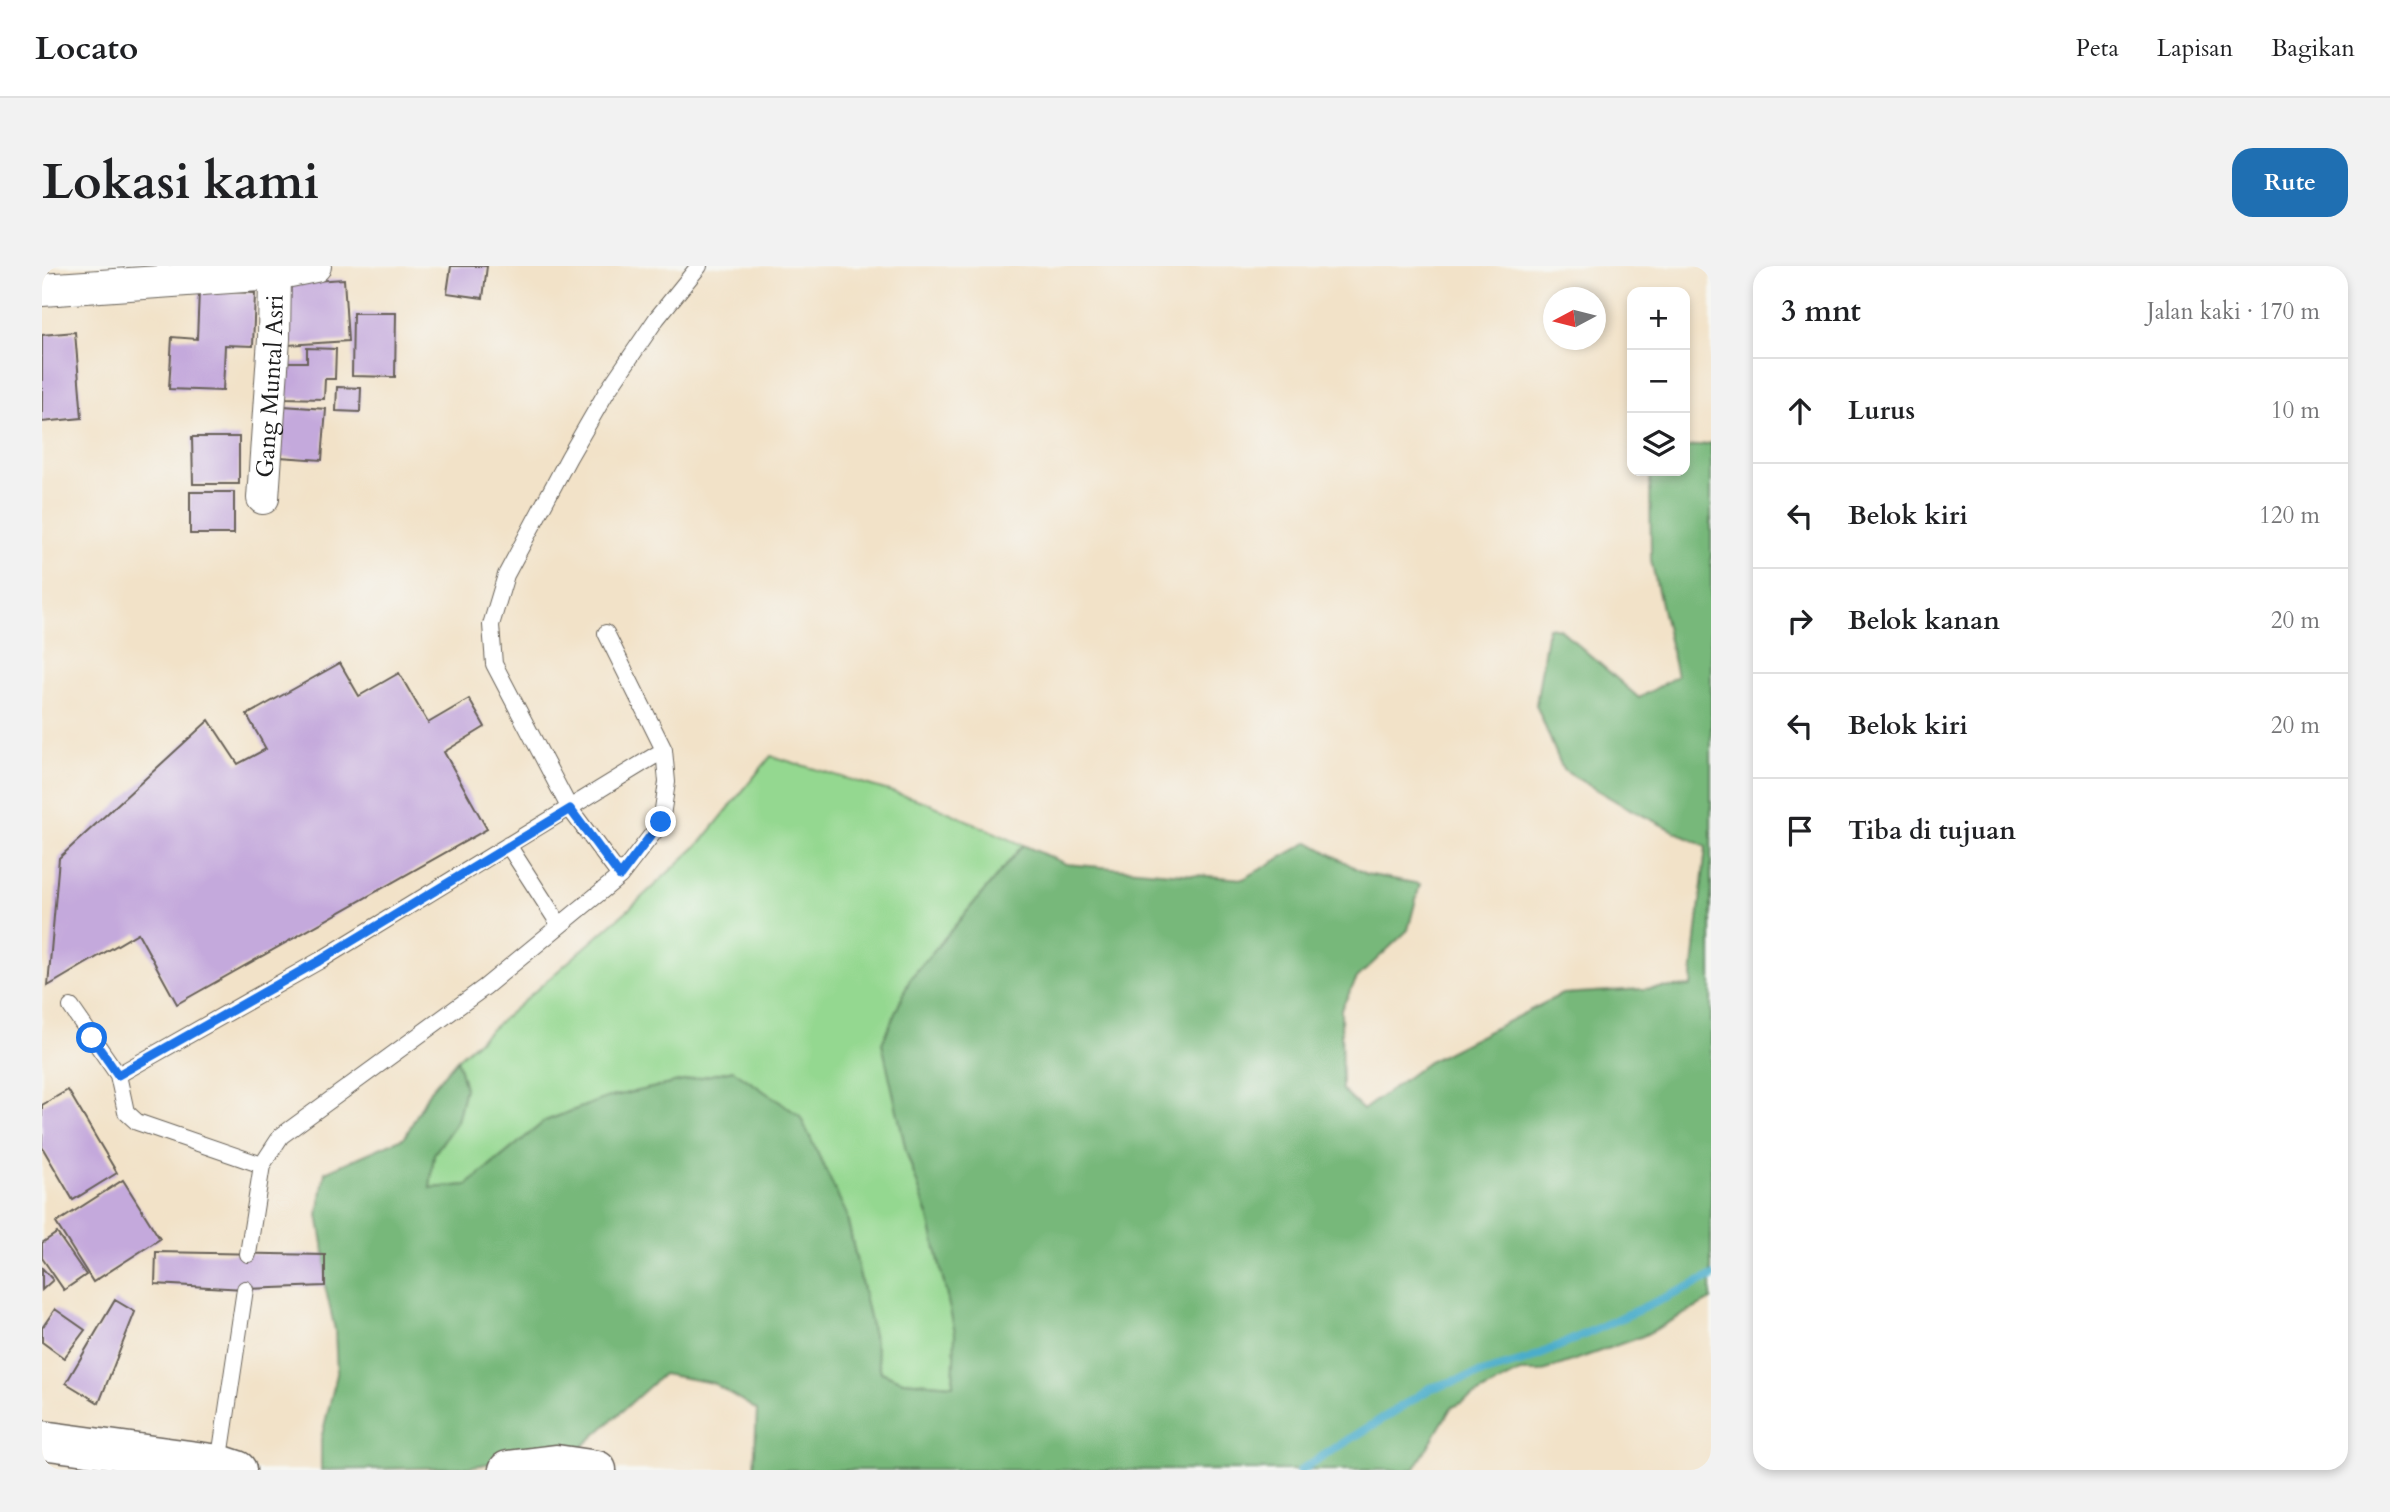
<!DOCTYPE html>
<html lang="id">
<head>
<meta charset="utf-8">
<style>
	:root { --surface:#fff; --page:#f2f2f2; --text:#202124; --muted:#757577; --line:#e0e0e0; --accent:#1f6fb2 }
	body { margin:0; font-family:Cardo,serif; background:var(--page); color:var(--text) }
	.controls { position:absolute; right:21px; top:21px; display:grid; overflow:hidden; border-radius:14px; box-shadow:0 4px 10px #0003 }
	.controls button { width:63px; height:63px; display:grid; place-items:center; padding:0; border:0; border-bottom:2px solid var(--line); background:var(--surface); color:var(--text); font:35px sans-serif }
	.compass { position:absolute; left:1501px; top:21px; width:63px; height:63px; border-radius:50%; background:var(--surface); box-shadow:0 4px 10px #0003; rotate:263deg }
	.stop { position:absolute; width:21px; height:21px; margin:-16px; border:5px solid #1a73e8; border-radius:50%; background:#fff }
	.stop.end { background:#1a73e8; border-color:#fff; box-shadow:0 2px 7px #0008 }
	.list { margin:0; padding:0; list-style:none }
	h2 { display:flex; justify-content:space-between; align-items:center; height:91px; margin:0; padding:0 28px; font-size:30px }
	h2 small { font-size:23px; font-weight:400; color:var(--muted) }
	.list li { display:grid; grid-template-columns:46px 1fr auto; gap:21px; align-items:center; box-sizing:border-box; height:105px; padding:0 28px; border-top:2px solid var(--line) }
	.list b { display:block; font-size:26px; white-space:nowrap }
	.list em { font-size:23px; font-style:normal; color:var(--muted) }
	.icon { flex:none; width:38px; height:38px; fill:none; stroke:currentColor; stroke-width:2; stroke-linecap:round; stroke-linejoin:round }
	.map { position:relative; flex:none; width:1669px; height:1204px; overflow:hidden; border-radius:21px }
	header { display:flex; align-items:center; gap:42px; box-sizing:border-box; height:98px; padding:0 35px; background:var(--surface); border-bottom:2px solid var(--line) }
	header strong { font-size:33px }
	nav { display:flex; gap:38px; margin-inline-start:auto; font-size:24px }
	.intro { display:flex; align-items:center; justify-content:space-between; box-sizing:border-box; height:168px; padding:0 42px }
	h1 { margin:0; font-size:49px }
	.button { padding:18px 32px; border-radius:21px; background:var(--accent); color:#fff; font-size:24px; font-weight:700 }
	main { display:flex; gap:42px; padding:0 42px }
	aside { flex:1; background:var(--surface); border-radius:21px; box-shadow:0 4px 10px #0003 }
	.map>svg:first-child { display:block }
	.green { fill:#94d890; stroke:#587a56; stroke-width:2 }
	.forest { fill:#77b87a; stroke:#4a6a4b; stroke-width:2 }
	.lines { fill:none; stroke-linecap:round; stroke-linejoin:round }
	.stream { stroke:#4cadcb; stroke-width:9 }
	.building { fill:#c4a9dc }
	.service-casing { stroke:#676158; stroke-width:18 }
	.minor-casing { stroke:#676158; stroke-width:34 }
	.secondary-casing { stroke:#676158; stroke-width:41 }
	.service { stroke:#fff; stroke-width:16 }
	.minor { stroke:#fff; stroke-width:32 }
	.secondary { stroke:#fff; stroke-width:38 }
	.route { stroke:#1a73e8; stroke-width:9 }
	.labels { text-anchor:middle; stroke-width:6; stroke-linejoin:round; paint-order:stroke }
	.street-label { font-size:24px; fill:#1c1c1c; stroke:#f6f6f2 }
</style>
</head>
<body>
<header>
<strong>Locato</strong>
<nav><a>Peta</a><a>Lapisan</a><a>Bagikan</a></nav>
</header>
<div class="intro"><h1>Lokasi kami</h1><a class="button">Rute</a></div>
<main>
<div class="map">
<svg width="1669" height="1204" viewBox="0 0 1669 1204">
	<rect width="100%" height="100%" fill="#f6f6f2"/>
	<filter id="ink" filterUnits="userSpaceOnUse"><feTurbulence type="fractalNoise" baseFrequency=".0143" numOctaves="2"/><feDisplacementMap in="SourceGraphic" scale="14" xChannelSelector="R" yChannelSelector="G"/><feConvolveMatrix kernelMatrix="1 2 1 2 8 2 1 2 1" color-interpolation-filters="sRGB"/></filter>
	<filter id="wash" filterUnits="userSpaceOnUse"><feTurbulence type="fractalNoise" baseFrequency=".00686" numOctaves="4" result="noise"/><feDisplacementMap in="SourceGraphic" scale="28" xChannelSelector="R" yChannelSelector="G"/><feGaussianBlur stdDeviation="1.57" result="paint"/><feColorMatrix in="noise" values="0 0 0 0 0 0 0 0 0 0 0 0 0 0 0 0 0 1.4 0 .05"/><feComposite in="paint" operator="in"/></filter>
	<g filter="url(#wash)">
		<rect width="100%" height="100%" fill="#f2e2c8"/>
		<!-- green -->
		<path class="green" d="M729,490L884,536L981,579L868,713L864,885L887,952L914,1066L911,1119L861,1115L839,1106L804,947L691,804L565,832L504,855L425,919L388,922L392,888L415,855L423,822L415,793L588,642L660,575Z"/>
		<!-- forest -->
		<path class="forest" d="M1669,177V1034L1601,1070L1499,1106H1478L1409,1142L1372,1204H712L715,1144L671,1117L621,1108L540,1181L427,1201L279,1204V1173L295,1108L293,1064L283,1020V989L276,949L283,906L363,871L388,824L415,793L423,822L415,855L392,888L388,922L425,919L503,855L564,832L691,804L758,850L804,947L839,1106L861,1115L911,1119L913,1066L887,952L864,885L840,777L868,713L981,579L1024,598L1201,613L1267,576L1324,608L1378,618L1366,664L1315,712L1299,743L1300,824L1321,844L1386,796L1520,728L1649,720L1664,581L1584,541L1521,504L1494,439L1506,361L1518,363L1597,432L1635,410L1609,294L1608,205H1643V182Z"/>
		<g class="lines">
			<!-- stream -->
			<path class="stream" d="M1259,1204L1389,1122L1486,1094L1669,1011"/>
		</g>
		<g id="blocks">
			<!-- building -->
			<path class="building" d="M409,0H445L441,32L405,27Z
				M302,13L306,75L246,79L242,17Z
				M157,25L213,27L211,80L183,79L181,125L127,123L130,71L155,73Z
				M311,47H354L353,111L310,110Z
				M33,66L40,152L0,156V69Z
				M265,82L294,83L293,113H283L282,133L242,132L244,96H265Z
				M295,121L319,122L318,146L294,145Z
				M241,140L284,143L280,194L238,191Z
				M150,171H197V218H151Z
				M148,226H192V268H148Z
				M298,397L317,430L357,407L386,457L427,433L443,461L402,486L445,563L135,738L96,667L6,720L17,592L167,454L196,498L224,483L205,449Z
				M26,824L75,907L31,934L0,881V839Z
				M81,914L118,973L51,1016L14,957Z
				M15,967L44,1009L22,1024L0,992V977Z
				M114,986L283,989V1020L203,1023L113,1018Z
				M0,1002L11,1014L0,1024Z
				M73,1034L93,1046L57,1137L24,1117Z
				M13,1043L43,1064L22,1092L0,1076V1062Z"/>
		</g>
	</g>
	<g filter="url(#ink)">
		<use href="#blocks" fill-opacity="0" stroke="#676158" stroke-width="2"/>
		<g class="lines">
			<defs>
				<path id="service" d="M466,579L517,658
					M578,610L528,543L452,398L449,359L464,309L527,191L564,127L615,52L657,0
					M29,741L76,809L84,846L95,856L220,899
					M76,809L277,695L622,484
					M206,988L220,899L239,870L443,721L578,610L619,557L625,516L622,484L564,367
					M177,1198L203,1023"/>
				<g id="minor">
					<path d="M0,24L233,8L273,0"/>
					<path id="s1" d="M221,232L232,73L233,8"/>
				</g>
				<path id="secondary" d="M0,1174L177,1198L195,1204
					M466,1204L514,1198L555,1204"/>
			</defs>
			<!-- service casing -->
			<use href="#service" class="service-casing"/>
			<!-- minor casing -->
			<use href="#minor" class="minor-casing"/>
			<!-- secondary casing -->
			<use href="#secondary" class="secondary-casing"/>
			<!-- service -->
			<use href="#service" class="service"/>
			<!-- minor -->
			<use href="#minor" class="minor"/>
			<!-- secondary -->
			<use href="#secondary" class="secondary"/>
		</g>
	</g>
	<g class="lines" filter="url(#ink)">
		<!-- route -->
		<path class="route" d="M50,772L76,809L277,695L528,543L578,610L619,556"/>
	</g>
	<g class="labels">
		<!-- street labels -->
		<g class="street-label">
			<text dy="8" stroke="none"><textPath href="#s1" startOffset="112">Gang Muntal Asri</textPath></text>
		</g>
	</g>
</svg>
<div class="controls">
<button>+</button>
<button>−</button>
<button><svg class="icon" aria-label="layers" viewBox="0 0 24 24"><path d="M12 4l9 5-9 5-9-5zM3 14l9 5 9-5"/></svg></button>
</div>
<svg class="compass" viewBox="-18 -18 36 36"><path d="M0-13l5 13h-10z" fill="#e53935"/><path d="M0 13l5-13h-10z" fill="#757577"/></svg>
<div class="stop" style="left:50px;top:772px"></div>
<div class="stop end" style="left:619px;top:556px"></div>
</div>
<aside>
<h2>3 mnt<small>Jalan kaki · 170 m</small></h2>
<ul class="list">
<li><svg class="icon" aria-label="ahead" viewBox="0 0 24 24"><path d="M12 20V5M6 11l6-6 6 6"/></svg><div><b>Lurus</b></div><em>10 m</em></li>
<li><svg class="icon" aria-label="left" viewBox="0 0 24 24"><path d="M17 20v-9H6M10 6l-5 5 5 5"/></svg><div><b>Belok kiri</b></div><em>120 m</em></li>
<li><svg class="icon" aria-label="right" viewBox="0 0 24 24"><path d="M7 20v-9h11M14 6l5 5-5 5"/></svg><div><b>Belok kanan</b></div><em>20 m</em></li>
<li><svg class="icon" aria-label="left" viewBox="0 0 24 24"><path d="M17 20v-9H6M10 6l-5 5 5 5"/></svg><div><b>Belok kiri</b></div><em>20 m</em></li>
<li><svg class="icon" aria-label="arrive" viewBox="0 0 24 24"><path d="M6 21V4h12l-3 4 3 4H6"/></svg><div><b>Tiba di tujuan</b></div></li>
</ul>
</aside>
</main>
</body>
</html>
